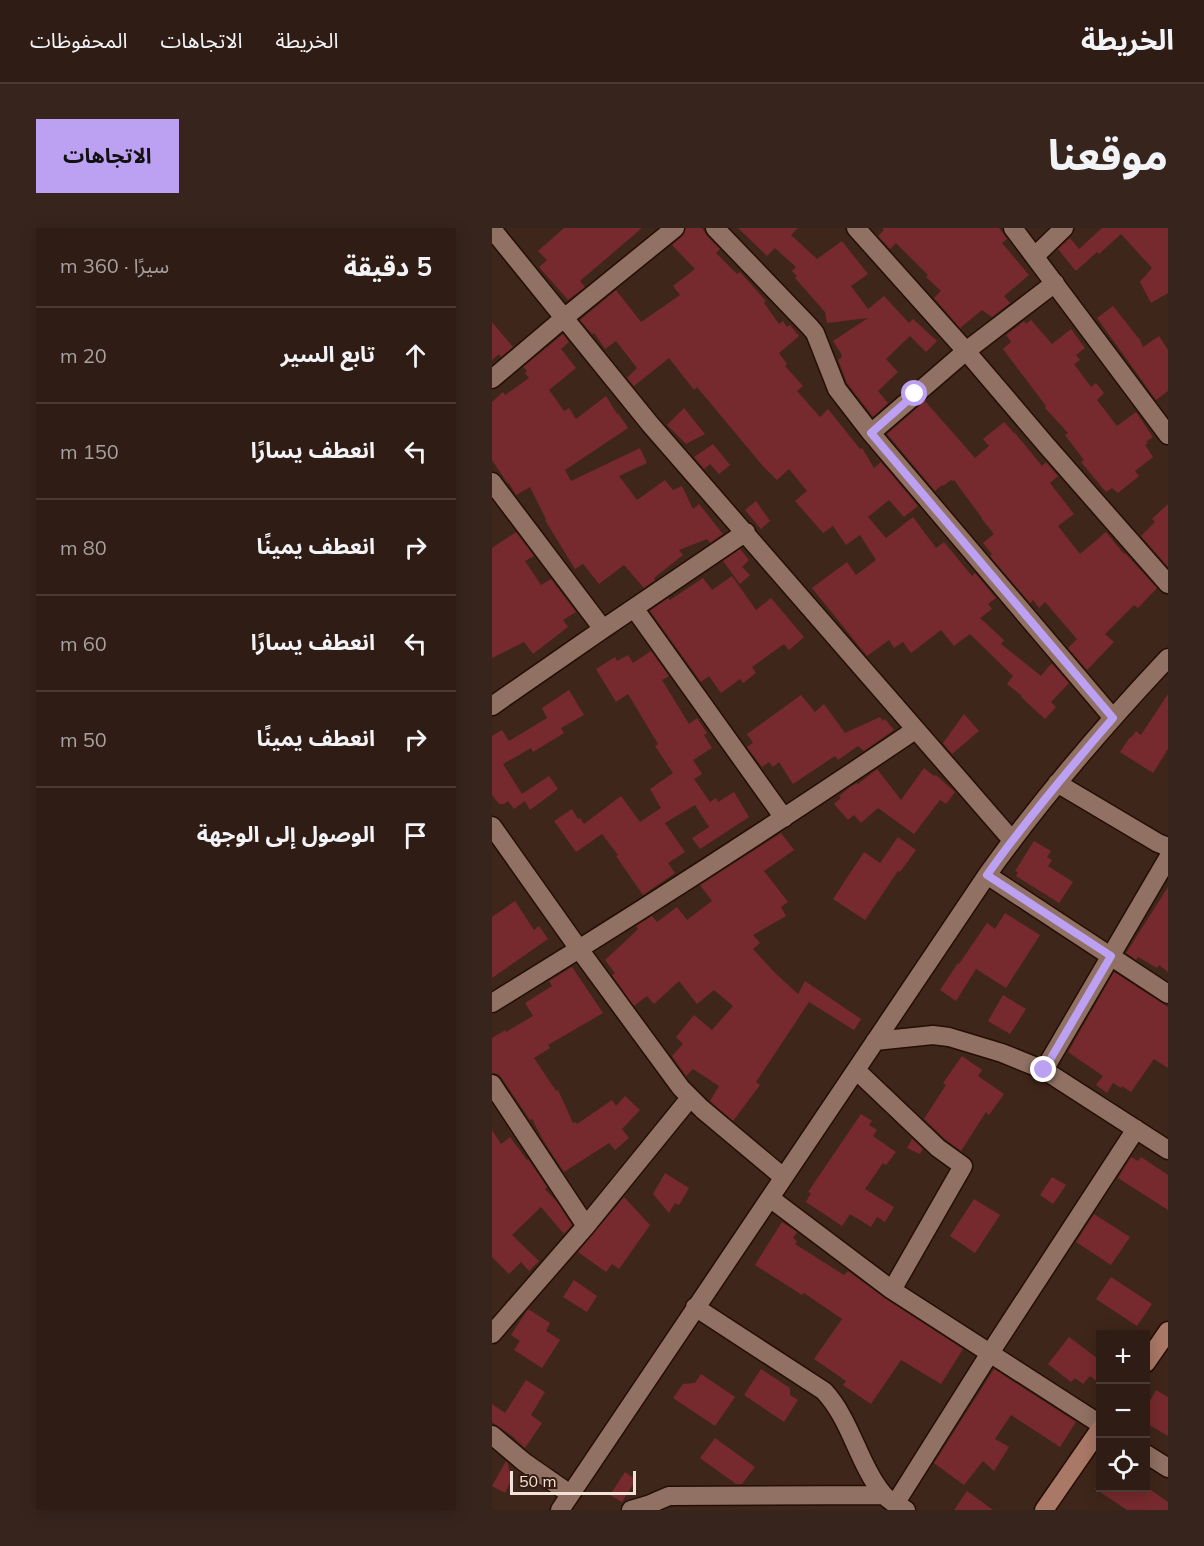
<!DOCTYPE html>
<html lang="ar">
<head>
<meta charset="utf-8">
<style>
	:root { --surface:#2f1c14; --page:#37251d; --text:#f1f3f6; --muted:#a7a1a0; --line:#4a3a34; --accent:#bca0f2 }
	body { margin:0; font-family:Mulish,"Noto Sans Arabic",sans-serif; background:var(--page); color:var(--text); direction:rtl }
	.controls { position:absolute; right:18px; bottom:18px; display:grid; overflow:hidden; border-radius:0px; box-shadow:0 3px 15px #0003 }
	.controls button { width:54px; height:54px; display:grid; place-items:center; padding:0; border:0; border-bottom:2px solid var(--line); background:var(--surface); color:var(--text); font:30px sans-serif }
	.scale { position:absolute; left:18px; bottom:15px; width:126px; box-sizing:border-box; padding-left:6px; border:3px solid #f3e2da; border-top:0; font-size:16px; line-height:21px; white-space:nowrap; color:#f3e2da; -webkit-text-stroke:4px #341c10; paint-order:stroke }
	.stop { position:absolute; width:18px; height:18px; margin:-14px; border:4px solid #bca0f2; border-radius:50%; background:#fff }
	.stop.end { background:#bca0f2; border-color:#fff; box-shadow:0 2px 6px #0008 }
	.list { margin:0; padding:0; list-style:none }
	h2 { display:flex; justify-content:space-between; align-items:center; height:78px; margin:0; padding:0 24px; font-size:26px }
	h2 small { font-size:20px; font-weight:400; color:var(--muted) }
	.list li { display:grid; grid-template-columns:39px 1fr auto; gap:18px; align-items:center; box-sizing:border-box; height:96px; padding:0 24px; border-top:2px solid var(--line) }
	.list b { display:block; font-size:22px; white-space:nowrap }
	.list em { font-size:20px; font-style:normal; color:var(--muted) }
	.icon { flex:none; width:33px; height:33px; fill:none; stroke:currentColor; stroke-width:2; stroke-linecap:round; stroke-linejoin:round }
	.map { position:relative; flex:none; width:676px; height:1282px; overflow:hidden; direction:ltr; border-radius:0px }
	header { display:flex; align-items:center; gap:36px; box-sizing:border-box; height:84px; padding:0 30px; background:var(--surface); border-bottom:2px solid var(--line) }
	header strong { font-size:28px }
	nav { display:flex; gap:33px; margin-inline-start:auto; font-size:21px }
	.intro { display:flex; align-items:center; justify-content:space-between; box-sizing:border-box; height:144px; padding:0 36px }
	h1 { margin:0; font-size:42px }
	.button { padding:15px 27px; border-radius:0px; background:var(--accent); color:#111; font-size:21px; font-weight:700 }
	main { display:flex; gap:36px; padding:0 36px }
	aside { flex:1; background:var(--surface); border-radius:0px; box-shadow:0 3px 15px #0003 }
	.map>svg:first-child { display:block }
	.building { fill:#772a2d }
	.lines { fill:none; stroke-linecap:round; stroke-linejoin:round }
	.street-casing { stroke:#250e04; stroke-width:21 }
	.secondary-casing { stroke:#250e04; stroke-width:21 }
	.street { stroke:#907163; stroke-width:18 }
	.secondary { stroke:#aa7866; stroke-width:18 }
	.route { stroke:#bca0f2; stroke-width:8 }
</style>
</head>
<body>
<header>
<strong>الخريطة</strong>
<nav><a>الخريطة</a><a>الاتجاهات</a><a>المحفوظات</a></nav>
</header>
<div class="intro"><h1>موقعنا</h1><a class="button">الاتجاهات</a></div>
<main>
<div class="map">
<svg width="676" height="1282" viewBox="0 0 676 1282">
	<rect width="100%" height="100%" fill="#3f261a"/>
	<!-- building -->
	<path class="building" d="M72,0H150L88,53L93,59L76,72L47,39L55,32L46,23Z
		M194,0H210L215,8L228,21L224,25L245,46L248,44L274,73L272,75L287,96L291,93L295,99L298,97L307,108L287,125L295,136L293,138L311,158L305,163L328,189L336,181L368,221L370,220L382,240L389,234L426,278L412,289L397,272L376,289L394,310L421,289L444,320L452,314L480,348L483,345L504,370L496,376L500,381L488,390L512,412L509,416L549,448L557,438L560,436L577,455L559,474L564,479L553,491L529,469L530,468L515,456L521,448L478,406L462,418L449,402L419,425L411,414L402,420L397,412L375,428L320,360L355,334L364,347L384,332L368,307L354,317L341,298L331,305L303,273L315,263L297,241L285,252L270,237L205,159L202,162L177,130L142,158L135,150L145,140L124,113L113,121L102,105L100,106L88,92L124,62L149,94L188,67L181,58L203,41L180,17L190,8Z
		M246,0H306L299,7L325,31L350,13L376,46L359,58L376,81L392,68L417,95L421,91L445,113L434,124L418,108L394,131L406,144L386,163L396,175L381,189L355,155L346,132L350,129L349,128L350,127L341,113L376,90L335,95L333,84L303,50L305,48L300,43L304,39L283,20L275,28Z
		M390,0H507L515,11L510,15L537,47L512,68L518,75L500,89L490,82L468,100L442,70L449,63L434,49L436,47L404,15L398,21L386,8L392,2Z
		M610,0H676V65L659,75L648,54L660,40L629,6L607,26L605,24L585,42H583L566,21L578,10L587,21Z
		M621,78L648,112L651,119L667,108L676,122V163L664,172L605,90Z
		M539,92L560,116L579,101L593,120L584,127L588,132L582,136L599,159L604,155L612,165L605,172L625,198L644,184L661,209L654,214L656,215L653,217L661,229L643,243L647,248L626,265L620,260L614,264L589,234L592,232L573,207L576,205L553,180L554,178L511,121L519,114L514,107L532,93L534,96Z
		M0,94L21,119L9,129L7,126L0,132Z
		M71,106L77,114L69,121L84,140L57,162L72,183L77,180L84,191L114,168L125,186L126,185L136,200L73,242L79,253L148,220L155,235L127,248L145,272L173,252L181,262L190,258L201,281L207,276L231,306L218,315L215,311L187,322L191,327L162,350L163,352L152,360L132,337L107,356L91,336L83,341L53,292L54,291L38,259L24,267L17,255L16,256L0,232V174L11,164L13,167L37,150L33,145L35,143L31,139Z
		M433,173L483,230L497,218L491,211L512,194L522,205H523L550,238L554,234L566,248L558,255L582,286L566,298L588,326L614,304L632,326L633,325L665,360L646,380L642,377L613,406L622,414L595,442L576,420L585,411L553,374L547,380L541,372L538,375L498,328L500,326L491,315L502,306L489,290H490L462,252L461,253L459,252L451,258L450,257L443,263L395,206Z
		M192,180L213,206L194,216L175,197Z
		M221,216L238,237L227,246L218,236L212,241L202,229Z
		M264,273L278,293L269,301L253,282Z
		M676,276V339L649,308L663,294L660,291Z
		M24,304L42,328L33,333L49,357L59,351L84,384L71,392L76,399L41,426L32,414L0,430V320Z
		M248,321L257,332L250,339L258,347L248,356L231,333Z
		M240,348L264,382L279,370L312,409L297,422L292,416L260,439L264,445L251,455L248,451L229,465L217,448L209,454L158,383L176,370L178,372L211,350L220,362Z
		M159,423L177,448L170,452L197,496L205,490L215,505L212,507L220,520L201,532L210,546L202,551L218,574L224,570L226,574L242,564L257,589L208,621L200,610L217,599L203,577L173,595L193,624L176,635L183,645L151,667L124,628L126,627L110,606L84,624L62,593L80,581L86,591L88,590L92,596L129,568L148,594L169,580L158,561L181,545L163,518L166,516L136,466L124,474L104,441L123,429L125,433L136,427L141,435Z
		M77,462L92,487L69,500L72,505L59,513L41,524L39,520L11,536L30,566L57,548L66,561L38,582L33,573L22,581L16,573L12,576H7L0,567V508L10,502L17,513L55,490L50,480Z
		M676,466V521L661,545L628,524L638,509L639,510L644,503L649,507Z
		M309,467L323,484L332,476L353,505L388,489L391,493L393,491L402,502L372,523L366,518L346,532L343,528L301,556L287,534L281,539L277,534L270,539L255,519L261,515L255,506Z
		M472,486L487,503L460,526L451,515Z
		M432,540L442,548L444,547L463,564L454,576L448,572L422,606L386,580L369,595L362,587L356,592L342,576L349,570L347,568L358,559L365,555L366,556L385,541L409,572Z
		M289,605L302,622L272,643L296,674L289,679L294,688L261,707L268,715L261,721L283,745L306,766L313,753L369,791L362,802L317,774L264,854L268,857L241,893L218,873L227,858L201,841L194,848L180,828L191,816L184,809L202,787L220,802L241,778L222,762L205,776L187,753L162,776L155,768L142,778L120,747L123,745L113,732L140,707L146,701L144,698L160,688L165,694L185,679L195,692L220,673L208,657Z
		M406,609L424,622L408,644L406,643L373,692L341,671L372,624L388,635Z
		M542,613L559,623L555,629L560,632L556,638L581,654L567,675L524,648L526,644L523,643Z
		M676,659V744L667,737L665,740L646,729L644,732L634,725Z
		M23,673L42,702L47,698L56,711L0,750V689Z
		M513,685L548,707L514,760L484,741L464,773L448,762L466,735L467,736L495,695L503,701Z
		M80,739L111,785L56,817L58,820L42,830L64,863L66,862L81,895L84,894L85,896L120,872L124,878L133,868L148,882L130,901L137,910L123,922L117,915L72,944L51,912L40,891L38,892L9,849L6,846L0,845V810L13,802L14,804L41,788L33,775L60,758L57,753Z
		M622,744L676,779V840L662,831L639,864L630,858L629,860L621,855L615,865L604,857L611,848L576,824Z
		M511,767L534,781L518,806L496,793Z
		M470,828L490,842L486,848L512,866L497,887L494,884L469,923L453,911L432,891L454,857L451,855Z
		M369,886L380,893L377,897L385,902L381,908L404,924L394,937L391,935L373,961L402,979L393,994L385,989L379,999L358,986L350,998L314,974L319,965L316,964Z
		M0,902L9,916L18,909L35,932L36,931L55,959L53,961L65,974L80,997L72,1006L49,979L20,1007L47,1033L37,1043L29,1034L17,1046L0,1029Z
		M420,911L431,921L428,926L415,920Z
		M639,929L646,933L649,929L676,947V982L626,950Z
		M173,945L197,960L187,977L183,975L177,985L161,966Z
		M560,949L574,957L561,976L548,967Z
		M132,969L158,997L127,1041L120,1036L114,1044L86,1024Z
		M482,971L508,987L483,1025L458,1008Z
		M602,986L638,1009L619,1037L584,1014Z
		M290,994L305,1004L301,1010L305,1013L303,1016L352,1047L356,1043L394,1071L471,1121L449,1156L409,1132L379,1176L351,1157L354,1153L322,1131L350,1091L312,1065L310,1067L263,1037Z
		M619,1049L660,1076L645,1098L604,1071Z
		M82,1052L105,1068L95,1084L71,1069Z
		M36,1081L58,1095L54,1103L68,1112L50,1140L22,1122L28,1113L19,1107Z
		M577,1109L609,1133V1157L598,1148L591,1156L583,1150L579,1154L556,1136Z
		M269,1141L298,1160V1167L306,1172L292,1194L252,1167Z
		M502,1141L584,1194L568,1219L519,1187L503,1211L517,1219L502,1243L491,1233L472,1257L442,1235Z
		M209,1146L243,1169L223,1198L181,1170L191,1156L203,1155Z
		M34,1152L53,1164L39,1187L50,1195L33,1220L23,1211V1210L0,1194V1176L13,1185Z
		M664,1162L676,1169V1208L654,1195V1180Z
		M223,1210L263,1239L250,1256H244L208,1230Z
		M14,1233L16,1236L19,1252L13,1265L0,1258Z
		M133,1244L144,1252L130,1274L118,1267Z
		M602,1260H656L676,1274V1282H635Z
		M475,1263L501,1282H462Z"/>
	<g class="lines">
		<defs>
			<path id="street" d="M223,0L318,99L323,105L345,161L379,205L621,490
				M364,0L474,123L555,218L676,356
				M521,0L676,207
				M0,1L158,196L520,612
				M543,28L572,0
				M0,151L72,90L183,0
				M379,205L474,123L563,55
				M0,254L111,401
				M142,380L292,590
				M0,478L111,401L254,304
				M565,555L666,615L676,619
				M0,598L87,721L189,860L210,881L291,949
				M495,647L676,766
				M0,775C143,687 284,596 423,502
				M383,813L441,807L457,809L510,825L552,842L676,922
				M364,842L446,920L471,938L400,1062
				M552,842L676,630
				M0,856L94,998
				M278,970L400,1062L608,1196
				M203,1079L332,1163C359,1192 366,1235 391,1266C397,1273 406,1278 414,1282
				M0,1106L94,998L198,870
				M0,1207L32,1234L78,1266
				M654,1226L676,1240
				M403,1276L498,1125L644,901
				M68,1282L495,647C550,570 611,499 676,430
				M139,1282L156,1277L177,1268L392,1267"/>
			<path id="secondary" d="M654,1135L676,1103
				M552,1282L608,1201"/>
		</defs>
		<!-- street casing -->
		<use href="#street" class="street-casing"/>
		<!-- secondary casing -->
		<use href="#secondary" class="secondary-casing"/>
		<!-- street -->
		<use href="#street" class="street"/>
		<!-- secondary -->
		<use href="#secondary" class="secondary"/>
	</g>
	<g class="lines">
		<!-- route -->
		<path class="route" d="M423,166L379,205L621,490C577,541 534,592 495,647L619,728L552,842"/>
	</g>
</svg>
<div class="controls">
<button>+</button>
<button>−</button>
<button><svg class="icon" aria-label="locate" viewBox="0 0 24 24"><circle cx="12" cy="12" r="6"/><path d="M12 2v4M12 18v4M2 12h4M18 12h4"/></svg></button>
</div>
<div class="scale">50 m</div>
<div class="stop" style="left:423px;top:166px"></div>
<div class="stop end" style="left:552px;top:842px"></div>
</div>
<aside>
<h2>5 دقيقة<small>سيرًا · 360 m</small></h2>
<ul class="list">
<li><svg class="icon" aria-label="ahead" viewBox="0 0 24 24"><path d="M12 20V5M6 11l6-6 6 6"/></svg><div><b>تابع السير</b></div><em>20 m</em></li>
<li><svg class="icon" aria-label="left" viewBox="0 0 24 24"><path d="M17 20v-9H6M10 6l-5 5 5 5"/></svg><div><b>انعطف يسارًا</b></div><em>150 m</em></li>
<li><svg class="icon" aria-label="right" viewBox="0 0 24 24"><path d="M7 20v-9h11M14 6l5 5-5 5"/></svg><div><b>انعطف يمينًا</b></div><em>80 m</em></li>
<li><svg class="icon" aria-label="left" viewBox="0 0 24 24"><path d="M17 20v-9H6M10 6l-5 5 5 5"/></svg><div><b>انعطف يسارًا</b></div><em>60 m</em></li>
<li><svg class="icon" aria-label="right" viewBox="0 0 24 24"><path d="M7 20v-9h11M14 6l5 5-5 5"/></svg><div><b>انعطف يمينًا</b></div><em>50 m</em></li>
<li><svg class="icon" aria-label="arrive" viewBox="0 0 24 24"><path d="M6 21V4h12l-3 4 3 4H6"/></svg><div><b>الوصول إلى الوجهة</b></div></li>
</ul>
</aside>
</main>
</body>
</html>
